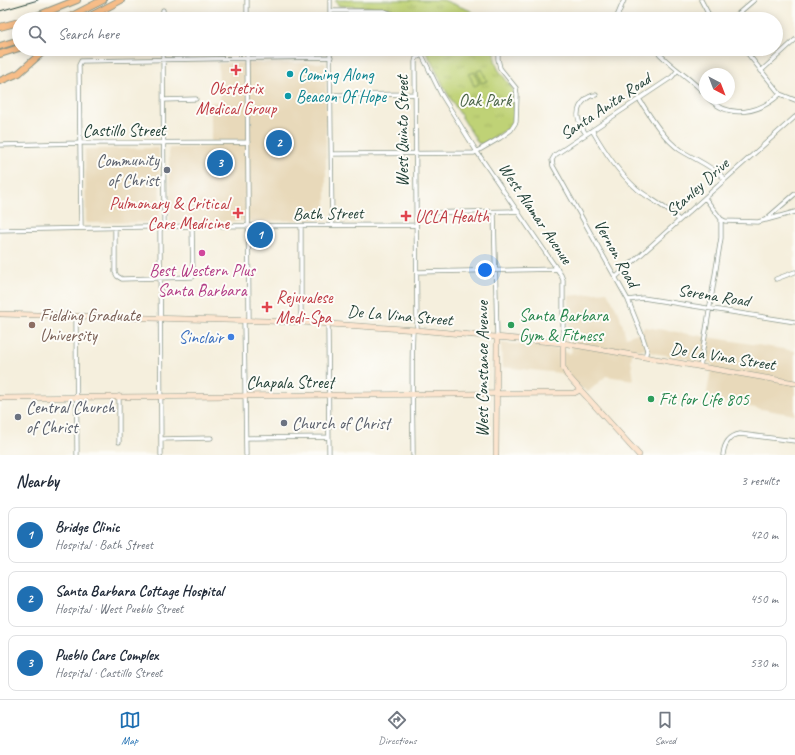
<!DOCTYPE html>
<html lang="en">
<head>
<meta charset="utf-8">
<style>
	:root { --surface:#fff; --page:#f6f6f7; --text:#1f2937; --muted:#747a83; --line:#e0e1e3; --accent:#1f6fb2 }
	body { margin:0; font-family:Caveat,sans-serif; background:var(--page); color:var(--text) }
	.compass { position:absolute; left:699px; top:68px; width:36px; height:36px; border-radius:50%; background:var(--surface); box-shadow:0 2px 10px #0003; rotate:138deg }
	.you { position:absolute; left:485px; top:270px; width:14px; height:14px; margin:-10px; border:3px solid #fff; border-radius:50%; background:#1a73e8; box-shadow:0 0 0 6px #1a73e833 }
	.badge { display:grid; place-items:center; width:26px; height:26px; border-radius:50%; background:var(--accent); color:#fff; font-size:13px; font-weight:700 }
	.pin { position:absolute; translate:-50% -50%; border:2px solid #fff; box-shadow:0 1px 4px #0006 }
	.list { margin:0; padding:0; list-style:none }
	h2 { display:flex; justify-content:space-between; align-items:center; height:52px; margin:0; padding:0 16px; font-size:17px }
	h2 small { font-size:13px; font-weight:400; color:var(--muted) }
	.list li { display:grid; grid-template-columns:26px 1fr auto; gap:12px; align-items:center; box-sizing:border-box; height:56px; margin:0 8px 8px; padding:0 8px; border:1px solid var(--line); border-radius:8px }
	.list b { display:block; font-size:15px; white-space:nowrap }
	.list p { margin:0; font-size:13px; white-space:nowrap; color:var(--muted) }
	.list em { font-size:13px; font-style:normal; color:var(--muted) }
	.icon { flex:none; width:22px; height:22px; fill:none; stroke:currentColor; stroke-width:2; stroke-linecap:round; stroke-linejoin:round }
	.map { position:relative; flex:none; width:795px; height:455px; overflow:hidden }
	.search { position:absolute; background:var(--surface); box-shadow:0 2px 10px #0003; left:12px; right:12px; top:12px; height:44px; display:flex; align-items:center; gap:10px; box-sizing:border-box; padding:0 14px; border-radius:22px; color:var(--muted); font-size:15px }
	.sheet { height:244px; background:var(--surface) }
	nav { display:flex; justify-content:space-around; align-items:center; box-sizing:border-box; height:56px; border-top:1px solid var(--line); background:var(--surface); font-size:11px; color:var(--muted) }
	nav a { display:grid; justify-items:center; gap:2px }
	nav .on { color:var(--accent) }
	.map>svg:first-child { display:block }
	.built { fill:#e8d9ba }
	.grass { fill:url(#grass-tufts); stroke:#6f8855 }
	.pitch { fill:#bfd276; stroke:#6f8855 }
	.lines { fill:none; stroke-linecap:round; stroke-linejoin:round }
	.street-casing { stroke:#8a9688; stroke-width:5 }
	.secondary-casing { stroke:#8a9688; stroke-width:6 }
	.highway-casing { stroke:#8a9688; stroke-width:8 }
	.street { stroke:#fff; stroke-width:3.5 }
	.secondary { stroke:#fce5cf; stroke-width:5 }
	.highway { stroke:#f7bd88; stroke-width:6 }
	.rail { stroke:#1f3d34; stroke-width:1 }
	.health-dot { fill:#e0444e; stroke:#fdfcf7; stroke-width:1.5 }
	.culture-dot { fill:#0f9aa8; stroke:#fdfcf7; stroke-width:1.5 }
	.worship-dot { fill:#6b7280; stroke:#fdfcf7; stroke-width:1.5 }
	.hotel-dot { fill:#d1479c; stroke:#fdfcf7; stroke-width:1.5 }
	.education-dot { fill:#8d6e63; stroke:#fdfcf7; stroke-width:1.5 }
	.leisure-dot { fill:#2e9e5b; stroke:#fdfcf7; stroke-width:1.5 }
	.shop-dot { fill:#3f7fe0; stroke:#fdfcf7; stroke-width:1.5 }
	.labels { text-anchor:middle; stroke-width:4; stroke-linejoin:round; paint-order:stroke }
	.culture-label { font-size:17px; fill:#0d838f; stroke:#fdfcf7; text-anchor:start }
	.health-label { font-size:17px; fill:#be3a42; stroke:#fdfcf7; text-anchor:start }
	.park-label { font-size:17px; fill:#476244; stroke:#fdfcf7 }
	.street-label { font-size:17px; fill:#1f3d34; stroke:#fdfcf7 }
	.worship-label { font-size:17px; fill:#5b616d; stroke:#fdfcf7; text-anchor:start }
	.hotel-label { font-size:17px; fill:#b23c85; stroke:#fdfcf7 }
	.education-label { font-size:17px; fill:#785e54; stroke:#fdfcf7; text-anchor:start }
	.leisure-label { font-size:17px; fill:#27864d; stroke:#fdfcf7; text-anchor:start }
	.shop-label { font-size:17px; fill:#366cbe; stroke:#fdfcf7; text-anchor:end }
</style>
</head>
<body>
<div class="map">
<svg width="795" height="455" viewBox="0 0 795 455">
	<defs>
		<pattern id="grass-tufts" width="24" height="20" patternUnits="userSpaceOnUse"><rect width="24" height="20" fill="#bfd276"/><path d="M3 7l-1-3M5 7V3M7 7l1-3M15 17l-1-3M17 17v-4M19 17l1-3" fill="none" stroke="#a4b567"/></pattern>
	</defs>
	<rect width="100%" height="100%" fill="#fdfcf7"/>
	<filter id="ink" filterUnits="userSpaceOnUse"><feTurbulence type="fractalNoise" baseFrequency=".025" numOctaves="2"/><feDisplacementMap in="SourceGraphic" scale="8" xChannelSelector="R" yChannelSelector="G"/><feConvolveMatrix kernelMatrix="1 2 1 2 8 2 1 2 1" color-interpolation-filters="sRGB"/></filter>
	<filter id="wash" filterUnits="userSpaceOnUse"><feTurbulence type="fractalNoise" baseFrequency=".012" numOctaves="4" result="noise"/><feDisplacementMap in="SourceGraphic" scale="16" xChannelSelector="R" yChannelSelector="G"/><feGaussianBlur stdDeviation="0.9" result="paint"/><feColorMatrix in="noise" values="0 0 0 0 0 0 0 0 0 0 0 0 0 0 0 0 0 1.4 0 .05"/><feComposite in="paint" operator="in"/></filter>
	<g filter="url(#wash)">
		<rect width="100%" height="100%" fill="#f5efdd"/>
		<!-- built -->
		<path class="built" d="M218,63H326V220L170,222L169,148L211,147V102H220Z
			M159,148L160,222L86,223L85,149Z
			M607,292L619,313L626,337L638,333L645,327L795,351V415L706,399L712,363L654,353L643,349L641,350L633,349L631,360L634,380L606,376L588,392L560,373L502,367L501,343L556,348L569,354L572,351L568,337L569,296Z"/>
		<!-- grass -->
		<path class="grass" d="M336,0H443L469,10L484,19H407L395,11L387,8L339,6L336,3Z
			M425,49H495V60L498,69L512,88L514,93V116L511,125L509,128L483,144L478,143L447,93Z"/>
		<!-- pitch -->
		<path class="pitch" d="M482,69L487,81L481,83L477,71Z
			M475,72L479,84L474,86L469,74Z"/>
	</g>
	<g filter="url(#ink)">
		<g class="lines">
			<defs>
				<path id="street" d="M247,0V19
					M701,0L711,19
					M163,10V19
					M331,11H383L393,14L401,19
					M330,19V0
					M608,19H614
					M616,19L624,0
					M732,19L754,0
					M247,49L249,320
					M330,49L332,225
					M419,49L441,94L477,152L561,275L563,280V343
					M655,49C670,67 690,77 705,94
					M744,49L780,94L795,100
					M761,71L795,40
					M331,95L415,94
					M708,98C730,120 760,113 780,94
					M639,99C651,117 662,137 680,150C696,160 712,166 725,179
					M163,100L196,99
					M592,130C605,152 618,172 637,189C651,200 667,207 679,220
					M586,134C578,123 573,111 585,100C588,97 591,95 596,95
					M0,145L80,143L248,142
					M332,154L474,153L500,138L511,130L516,122L517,95L516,88L500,68L498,59V49
					M705,198L721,219L725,221L758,222L765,220L795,194
					M494,212L497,337
					M416,213L518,211
					M766,220L795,212
					M301,226V322
					M81,228L79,65L81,61L331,57
					M115,228V272L117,276L122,279L193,277L192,226
					M0,230L192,226L416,225
					M417,272L558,269
					M616,277L795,117
					M776,279L795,272
					M628,300L643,298L795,322
					M76,316L77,455
					M244,320L246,455
					M328,323L329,455
					M413,330C411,372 413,413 413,455
					M417,330L415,62L416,58L422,55
					M645,357L647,350L642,335L628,300L553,166L552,160L555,155L672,77L677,71
					M700,367L721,238V219
					M119,396V442
					M246,438L328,437
					M161,439L211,438
					M161,455L160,231L164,222L163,49
					M723,455C724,444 729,436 740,434L795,441"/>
				<path id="secondary" d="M0,314L301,322L417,330L563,343L795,383
					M563,343V367L567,375L639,455
					M0,398L574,393L580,390
					M496,455L497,337"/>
				<path id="highway" d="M29,19L77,0
					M66,19L103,0
					M85,19L121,0
					M0,27L19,22
					M0,46L19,40
					M0,54L19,48
					M0,81L19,73L46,49"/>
			</defs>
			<!-- street casing -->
			<use href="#street" class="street-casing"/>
			<!-- secondary casing -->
			<use href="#secondary" class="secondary-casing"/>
			<!-- highway casing -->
			<use href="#highway" class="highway-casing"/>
			<!-- street -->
			<use href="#street" class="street"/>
			<!-- secondary -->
			<use href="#secondary" class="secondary"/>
			<!-- highway -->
			<use href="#highway" class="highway"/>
			<!-- rail -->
			<path class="rail" d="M0,11L38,0"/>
		</g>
	</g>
	<!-- markers -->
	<g class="health-dot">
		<path d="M234 64h4v4h4v4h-4v4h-4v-4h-4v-4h4z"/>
		<path d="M236 207h4v4h4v4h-4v4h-4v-4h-4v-4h4z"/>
		<path d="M404 210h4v4h4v4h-4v4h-4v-4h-4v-4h4z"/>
		<path d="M265 301h4v4h4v4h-4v4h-4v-4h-4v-4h4z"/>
	</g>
	<g class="culture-dot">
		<circle cx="290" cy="74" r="4"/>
		<circle cx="288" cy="96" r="4"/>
	</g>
	<g class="worship-dot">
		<circle cx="167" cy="170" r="4"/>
		<circle cx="18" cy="417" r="4"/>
		<circle cx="284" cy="423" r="4"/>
	</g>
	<circle class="hotel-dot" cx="202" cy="253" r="4"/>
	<circle class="education-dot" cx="32" cy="325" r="4"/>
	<g class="leisure-dot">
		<circle cx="511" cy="325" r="4"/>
		<circle cx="651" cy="399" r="4"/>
	</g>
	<circle class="shop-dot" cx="231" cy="337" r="4"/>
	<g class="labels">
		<!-- culture labels -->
		<g class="culture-label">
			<text x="298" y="80">Coming Along</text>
			<text x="296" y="102">Beacon Of Hope</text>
		</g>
		<!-- health labels -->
		<g class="health-label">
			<text x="236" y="94" text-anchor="middle">Obstetrix<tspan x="236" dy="20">Medical Group</tspan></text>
			<text x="229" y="209" text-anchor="end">Pulmonary &amp; Critical<tspan x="229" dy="20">Care Medicine</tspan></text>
			<text x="415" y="222">UCLA Health</text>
			<text x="276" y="303">Rejuvalese<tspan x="276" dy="20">Medi-Spa</tspan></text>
		</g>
		<!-- park labels -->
		<g class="park-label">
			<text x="485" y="106">Oak Park</text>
		</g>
		<!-- street labels -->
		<g class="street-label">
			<text transform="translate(605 106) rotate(-34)" y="6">Santa Anita Road</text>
			<text x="124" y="136">Castillo Street</text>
			<text transform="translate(402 131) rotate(-90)" y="6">West Quinto Street</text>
			<text transform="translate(697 187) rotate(-42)" y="6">Stanley Drive</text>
			<text transform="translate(328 213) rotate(-1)" y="6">Bath Street</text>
			<text transform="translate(536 213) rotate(56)" y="6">West Alamar Avenue</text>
			<text transform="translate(617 253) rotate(61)" y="6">Vernon Road</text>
			<text transform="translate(714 295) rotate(9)" y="6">Serena Road</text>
			<text transform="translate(400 315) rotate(5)" y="6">De La Vina Street</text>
			<text transform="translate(723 356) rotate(9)" y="6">De La Vina Street</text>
			<text transform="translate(482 369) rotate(-90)" y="6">West Constance Avenue</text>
			<text x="290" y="388">Chapala Street</text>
		</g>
		<!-- worship labels -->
		<g class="worship-label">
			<text x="159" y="166" text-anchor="end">Community<tspan x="159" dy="20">of Christ</tspan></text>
			<text x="26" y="413">Central Church<tspan x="26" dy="20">of Christ</tspan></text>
			<text x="292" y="429">Church of Christ</text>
		</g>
		<!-- hotel labels -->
		<g class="hotel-label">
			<text x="202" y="276">Best Western Plus<tspan x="202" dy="20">Santa Barbara</tspan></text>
		</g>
		<!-- education labels -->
		<g class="education-label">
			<text x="40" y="321">Fielding Graduate<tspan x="40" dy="20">University</tspan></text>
		</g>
		<!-- leisure labels -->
		<g class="leisure-label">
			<text x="519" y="321">Santa Barbara<tspan x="519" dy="20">Gym &amp; Fitness</tspan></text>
			<text x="659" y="405">Fit for Life 805</text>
		</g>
		<!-- shop labels -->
		<g class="shop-label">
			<text x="223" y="343">Sinclair</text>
		</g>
	</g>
</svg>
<svg class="compass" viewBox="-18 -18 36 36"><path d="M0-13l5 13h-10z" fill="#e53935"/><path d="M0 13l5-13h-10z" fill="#747a83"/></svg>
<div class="you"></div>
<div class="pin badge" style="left:260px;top:235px">1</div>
<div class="pin badge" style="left:279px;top:143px">2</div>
<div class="pin badge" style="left:220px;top:163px">3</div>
<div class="search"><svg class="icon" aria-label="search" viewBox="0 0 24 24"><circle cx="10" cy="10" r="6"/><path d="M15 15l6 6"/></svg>Search here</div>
</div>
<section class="sheet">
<h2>Nearby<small>3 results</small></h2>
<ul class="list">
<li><span class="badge">1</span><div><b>Bridge Clinic</b><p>Hospital · Bath Street</p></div><em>420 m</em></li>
<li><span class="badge">2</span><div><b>Santa Barbara Cottage Hospital</b><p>Hospital · West Pueblo Street</p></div><em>450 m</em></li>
<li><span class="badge">3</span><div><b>Pueblo Care Complex</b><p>Hospital · Castillo Street</p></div><em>530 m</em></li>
</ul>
</section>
<nav>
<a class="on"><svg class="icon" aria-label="map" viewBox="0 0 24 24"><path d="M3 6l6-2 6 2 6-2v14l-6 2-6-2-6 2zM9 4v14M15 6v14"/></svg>Map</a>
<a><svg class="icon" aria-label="directions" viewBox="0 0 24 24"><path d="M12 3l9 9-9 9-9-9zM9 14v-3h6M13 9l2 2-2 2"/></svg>Directions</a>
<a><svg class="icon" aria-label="saved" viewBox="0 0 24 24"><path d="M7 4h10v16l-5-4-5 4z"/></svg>Saved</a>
</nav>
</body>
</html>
